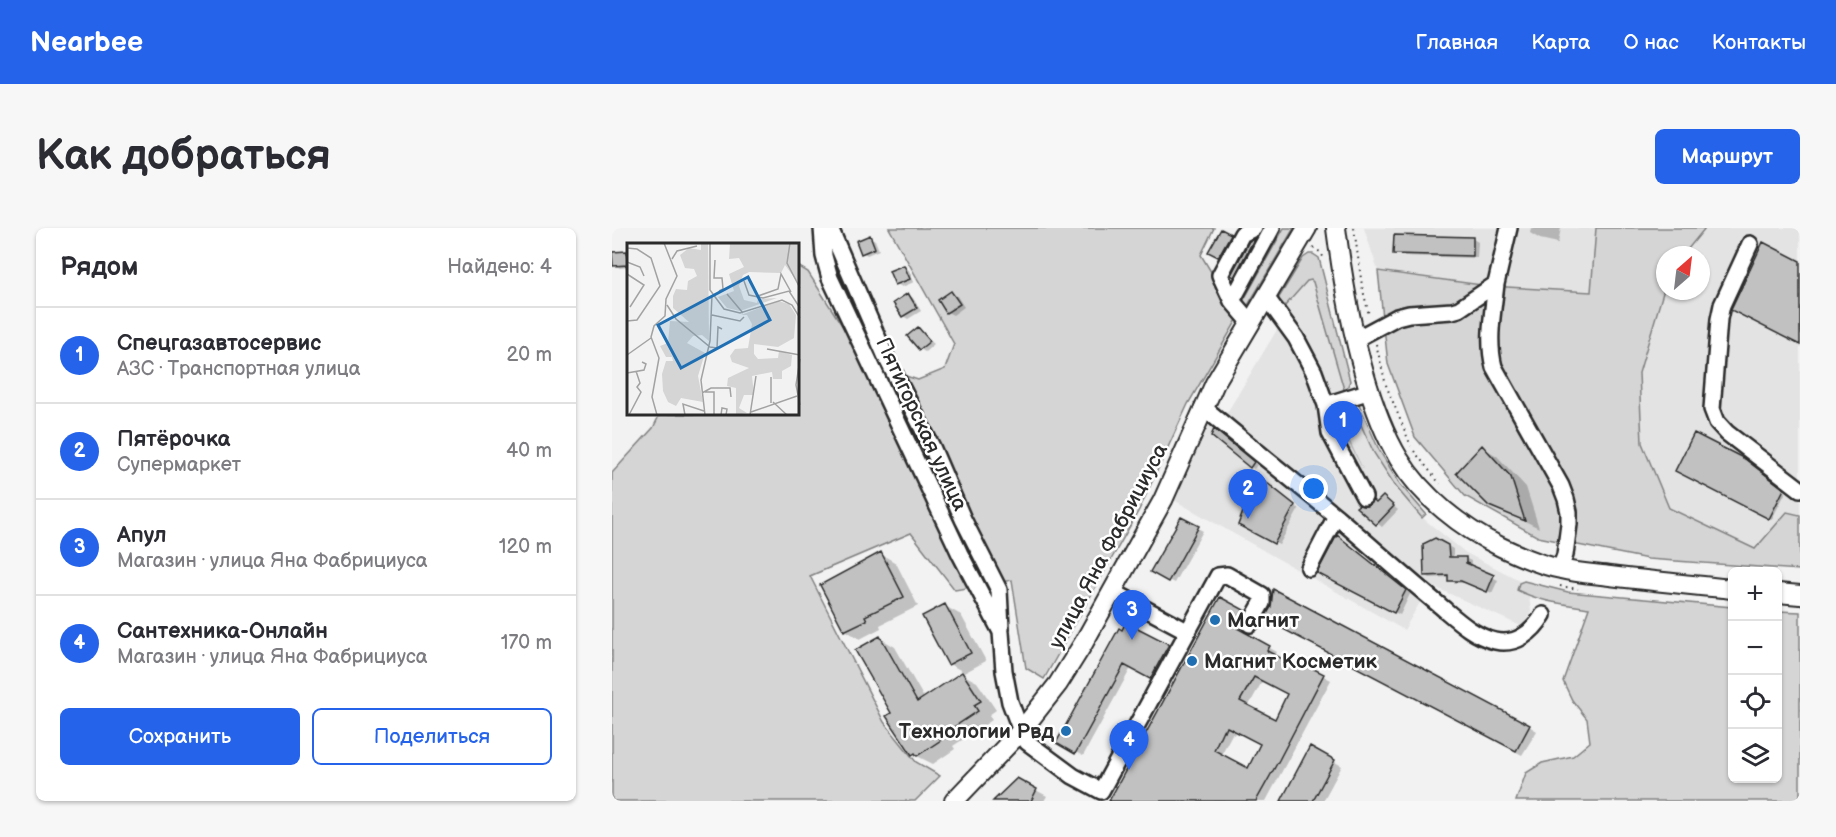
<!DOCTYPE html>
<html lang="ru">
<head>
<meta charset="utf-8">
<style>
	:root { --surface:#fff; --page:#f7f7f7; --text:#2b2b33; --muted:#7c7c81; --line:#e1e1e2; --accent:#2563eb }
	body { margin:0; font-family:"Balsamiq Sans",sans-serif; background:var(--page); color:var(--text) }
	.controls { position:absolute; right:18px; bottom:18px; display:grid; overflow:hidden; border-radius:9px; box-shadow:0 2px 4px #0004 }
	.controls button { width:54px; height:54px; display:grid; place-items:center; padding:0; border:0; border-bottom:2px solid var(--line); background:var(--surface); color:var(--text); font:30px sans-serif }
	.compass { position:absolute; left:1044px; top:18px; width:54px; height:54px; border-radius:50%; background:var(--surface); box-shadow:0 2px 4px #0004; rotate:28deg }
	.you { position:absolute; left:702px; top:261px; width:21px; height:21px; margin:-15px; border:4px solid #fff; border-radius:50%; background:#1a73e8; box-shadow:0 0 0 9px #1a73e833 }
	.badge { display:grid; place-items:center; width:39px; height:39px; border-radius:50%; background:var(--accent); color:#fff; font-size:20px; font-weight:700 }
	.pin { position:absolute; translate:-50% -50px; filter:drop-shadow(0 2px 3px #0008) }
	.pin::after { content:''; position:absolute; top:32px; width:21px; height:18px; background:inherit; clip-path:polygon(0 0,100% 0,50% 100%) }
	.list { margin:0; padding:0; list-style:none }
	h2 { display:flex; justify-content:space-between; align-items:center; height:78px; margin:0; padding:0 24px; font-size:26px }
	h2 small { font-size:20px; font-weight:400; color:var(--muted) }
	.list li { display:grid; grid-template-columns:39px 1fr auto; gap:18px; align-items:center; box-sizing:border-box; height:96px; padding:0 24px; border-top:2px solid var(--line) }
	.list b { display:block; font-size:22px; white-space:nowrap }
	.list p { margin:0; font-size:20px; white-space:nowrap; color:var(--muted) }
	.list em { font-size:20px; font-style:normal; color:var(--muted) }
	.actions { display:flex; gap:12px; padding:18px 24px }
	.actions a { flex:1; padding:14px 0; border:2px solid var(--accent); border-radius:9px; text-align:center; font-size:21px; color:var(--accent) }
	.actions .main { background:var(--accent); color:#fff }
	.icon { flex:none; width:33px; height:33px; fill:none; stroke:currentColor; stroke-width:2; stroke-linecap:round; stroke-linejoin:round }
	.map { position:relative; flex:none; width:1188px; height:573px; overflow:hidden; border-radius:9px }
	header { display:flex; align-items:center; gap:36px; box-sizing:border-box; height:84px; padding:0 30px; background:var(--accent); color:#fff }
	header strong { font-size:28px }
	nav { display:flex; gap:33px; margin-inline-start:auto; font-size:21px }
	.intro { display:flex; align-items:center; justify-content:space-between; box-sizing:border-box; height:144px; padding:0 36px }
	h1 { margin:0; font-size:42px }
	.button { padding:15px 27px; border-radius:9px; background:var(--accent); color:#fff; font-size:21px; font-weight:700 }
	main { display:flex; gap:36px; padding:0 36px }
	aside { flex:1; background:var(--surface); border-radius:9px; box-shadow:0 2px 4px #0004 }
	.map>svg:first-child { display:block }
	.built { fill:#e3e3e3 }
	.green { fill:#d5d5d5; stroke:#808080; stroke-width:1.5 }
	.shadow { fill:#0003; fill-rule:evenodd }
	.building { fill:#c1c1c1; stroke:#2b2b2b; stroke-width:1.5; fill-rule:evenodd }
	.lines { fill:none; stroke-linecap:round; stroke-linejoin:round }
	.minor-casing { stroke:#2b2b2b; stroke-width:20 }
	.major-casing { stroke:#2b2b2b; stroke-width:22 }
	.path { stroke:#2b2b2b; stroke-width:2; stroke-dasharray:1.5 4.5; stroke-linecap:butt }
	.minor { stroke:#fff; stroke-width:15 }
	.major { stroke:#fff; stroke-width:18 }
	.poi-dot { fill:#1f6fb2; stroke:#fff; stroke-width:2 }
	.labels { text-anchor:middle; stroke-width:5; stroke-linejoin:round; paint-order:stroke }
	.street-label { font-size:21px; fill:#2b2b2b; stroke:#fff }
	.poi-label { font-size:21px; font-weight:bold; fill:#2b2b2b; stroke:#fff; text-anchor:start }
	.inset-road { fill:none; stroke:#a2a2a2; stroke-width:1.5 }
	.view { fill:#1f6fb2; fill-opacity:0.15; stroke:#1f6fb2; stroke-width:3 }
	.inset-edge { fill:none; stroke:#2b2b2b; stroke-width:3 }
</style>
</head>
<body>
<header>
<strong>Nearbee</strong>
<nav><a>Главная</a><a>Карта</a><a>О нас</a><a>Контакты</a></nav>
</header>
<div class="intro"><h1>Как добраться</h1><a class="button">Маршрут</a></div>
<main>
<aside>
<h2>Рядом<small>Найдено: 4</small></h2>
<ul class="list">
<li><span class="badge">1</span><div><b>Спецгазавтосервис</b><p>АЗС · Транспортная улица</p></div><em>20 m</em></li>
<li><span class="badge">2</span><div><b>Пятёрочка</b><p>Супермаркет</p></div><em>40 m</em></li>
<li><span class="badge">3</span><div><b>Апул</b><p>Магазин · улица Яна Фабрициуса</p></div><em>120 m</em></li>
<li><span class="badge">4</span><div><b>Сантехника-Онлайн</b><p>Магазин · улица Яна Фабрициуса</p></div><em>170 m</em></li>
</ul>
<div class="actions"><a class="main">Сохранить</a><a>Поделиться</a></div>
</aside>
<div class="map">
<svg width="1188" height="573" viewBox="0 0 1188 573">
	<rect width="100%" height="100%" fill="#f2f2f2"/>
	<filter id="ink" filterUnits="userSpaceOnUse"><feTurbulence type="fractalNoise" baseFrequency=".0167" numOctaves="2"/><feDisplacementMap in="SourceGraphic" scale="12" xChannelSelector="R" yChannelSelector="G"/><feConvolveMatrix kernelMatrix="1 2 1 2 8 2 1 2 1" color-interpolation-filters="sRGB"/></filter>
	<g filter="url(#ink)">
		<!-- built -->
		<path class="built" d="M752,0H984L979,64L877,58L766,43Z
			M1093,0H1188V287L1175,284L1144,321L1057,280L1030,214L1027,145L1053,58V63H1089V27H1071Z
			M699,48L705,51L745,182L773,238L813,292L854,325L923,360L917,368L919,383L911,399L818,357L792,402L562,272L604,181L613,188L666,100L673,78Z"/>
		<!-- green -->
		<path class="green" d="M277,0H602L589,27L624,86L672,0H682L629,89L626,90L576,176L527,282L432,451L414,440L400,352L343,362L299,305L198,348L272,494L304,534L328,548L303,573H0V245L41,200L48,186H186V38L196,44L238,110L266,139L306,152L333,141L342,116Z
			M984,0H1093L1071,27H1053V58L1027,145L1030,215L1057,280L1143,321L1175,284L1188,287V342L1036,331L926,309L853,268L803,209L776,136L766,43L877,58L979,64Z
			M697,26H701L707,30L738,153L733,165L701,54L699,52L695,53L673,78L666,71L691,30Z
			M744,176H747L767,222L788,256L814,286L810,290L784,259L762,225L742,182Z
			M912,353L956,364L1120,379V550H1166V383L1188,384V573H904L914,545L930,535L961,528L978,514L975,491L960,472L951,453L977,380C952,376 928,374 905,362L907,355Z"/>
		<!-- shadow -->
		<path class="shadow" d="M919,0H949L946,15L928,11L918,5Z
			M609,3L623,10L612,31L598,23Z
			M258,9L263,12L267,22L255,27L250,24Z
			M861,11L866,14L865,30L788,28L783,25Z
			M642,13L644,14L625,48L621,46L638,14Z
			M54,14H71L76,16H54Z
			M14,24L16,25V39L8,40L3,37Z
			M292,39L297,42L302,54L290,59L285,56L279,44Z
			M339,65L345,68L352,79L341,87L335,84Z
			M296,67L301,70L309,83L296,91L291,88Z
			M306,101L322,116L313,124L308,121Z
			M729,200L733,203L751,241L750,240Z
			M606,205L645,237L642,241L638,238Z
			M870,219L885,228L914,259L927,300L878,276Z
			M1136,234L1174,264L1160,291L1065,243Z
			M650,252L687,281L667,317L628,297Z
			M776,273L786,282L770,299L746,279H757Z
			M569,291L591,303L562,355L540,343Z
			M731,312L798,366L788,387L707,345Z
			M836,318L841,321V331L853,330L859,333V339L886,352L880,365L855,355H843L838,352V349L818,350L813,347Z
			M269,326L284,335L306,378L268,397L269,400L248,411L233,402Z
			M608,371L641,389L632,406L665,424L663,428L690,443L693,438L719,452L654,573H503ZM651,452L677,465L664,493L636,479ZM624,502L650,516L636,542L609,527L620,506L622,507Z
			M333,378L349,387L374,433L350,446L365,454L384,482L377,487L380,492L341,518L343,521L321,536L301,526L281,485L268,410L283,419L312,470L352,444L337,436Z
			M654,390L917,498L925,503L910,527Z
			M515,396L563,422L546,454L519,440L471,528L446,515Z
			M698,520L730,538L711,573H671Z
			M405,552L435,568L432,573H383Z"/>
		<!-- building -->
		<path class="building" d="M609,1L619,6L606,29L596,24Z
			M258,7L263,20L249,26L244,13Z
			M782,7L861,9V28L781,26Z
			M642,11L622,49L619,47L637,13Z
			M1151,14L1188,33V117L1119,82Z
			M15,23L16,37L1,38L0,24Z
			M292,37L298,51L283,57L277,43Z
			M339,63L348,76L334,85L326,72Z
			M296,65L305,80L290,89L281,75Z
			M306,99L318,113L307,122L295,108Z
			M602,201L642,234L638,240L599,208Z
			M1082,205L1133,231L1172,261L1157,291L1063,243Z
			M870,217L899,249L913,293L877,278L844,245Z
			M645,247L683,277L662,316L626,297Z
			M771,268L782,278L764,297L744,279L747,277L756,278L761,272L764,275Z
			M569,289L587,298L556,354L538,344Z
			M725,307L794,362L782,385L705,345Z
			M823,310L836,317L837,329H854V335L882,347L875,364L849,353H836V347L812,348L811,316Z
			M269,324L292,369L253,388L255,392L232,403L208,357Z
			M661,361L918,497L904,523L652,391L659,379Z
			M608,369L634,383L625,400L658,418L655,423L690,441L692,436L712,446L667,532L644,573H497ZM642,449L675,466L663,491L628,473ZM615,499L648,516L636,540L602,522L611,502L613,504Z
			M333,376L359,425L336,437L310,388Z
			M514,394L557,416L538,451L512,437L463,526L444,515L507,400L510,402Z
			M268,408L305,474L350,444L369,473L362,477L366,483L327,509L329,512L305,528L303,525L300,527L274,488L279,485L243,422Z
			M698,518L723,532L701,573H669Z
			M405,550L425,561L419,573H381Z"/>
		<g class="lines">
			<defs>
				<path id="minor" d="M210,0L212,28L218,50L348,326L389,404L392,443L398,474L409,503L415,514L461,548L489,563L606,348L615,347L650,367V375L638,396
					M218,0L274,129L320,219L351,291L387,362L389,401
					M1138,16L1110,77L1107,91L1100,181L1105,194L1115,205L1188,261
					M884,56C881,84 875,112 882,139L949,258L954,271L957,284V296L953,327L948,341
					M654,69L684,110L702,144L714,177L718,205L752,269
					M620,73L608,47L630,6L642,0
					M639,95L620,73L660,0
					M744,111L785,89L797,86L840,83L847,81L884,56L897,0
					M714,177L758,163
					M591,179C635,216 681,252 725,289C759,318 792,348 826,376C843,390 861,408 883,413C904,418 921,404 931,387
					M697,340L724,288
					M500,363L575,403"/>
				<path id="major" d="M724,0C733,70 751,171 787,231C810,269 850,300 889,319C908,328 928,337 949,341C965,345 982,346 998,348C1039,353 1080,357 1120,361
					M1166,365L1188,367
					M342,573L409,503L446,456L471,416L551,272L603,155L695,0"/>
			</defs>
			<!-- minor casing -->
			<use href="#minor" class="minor-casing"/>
			<!-- major casing -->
			<use href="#major" class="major-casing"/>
			<!-- path -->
			<path class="path" d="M742,0L750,58L757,87
				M701,20L708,24L712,30
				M764,116L774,157L799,218
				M802,223L828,256
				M948,358L966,361"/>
			<!-- minor -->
			<use href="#minor" class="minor"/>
			<!-- major -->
			<use href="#major" class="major"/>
		</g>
	</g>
	<!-- markers -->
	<g class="poi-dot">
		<circle cx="603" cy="392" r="6"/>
		<circle cx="580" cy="433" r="6"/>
		<circle cx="454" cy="503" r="6"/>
	</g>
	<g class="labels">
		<!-- street labels -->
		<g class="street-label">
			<text transform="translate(310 196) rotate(65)" y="7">Пятигорская улица</text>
			<text transform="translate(496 318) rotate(-62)" y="7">улица Яна Фабрициуса</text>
		</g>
		<!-- poi labels -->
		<g class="poi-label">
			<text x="615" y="399">Магнит</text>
			<text x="592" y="440">Магнит Косметик</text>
			<text x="442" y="510" text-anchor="end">Технологии Рвд</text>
		</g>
	</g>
	<!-- overview -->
	<g transform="translate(15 15)">
		<rect width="172" height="172" fill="#f2f2f2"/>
		<path d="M74,0H81L82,98L75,92L66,93L60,100L78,110L71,133L76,159L54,155L49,163L41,159L36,148L35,131L39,118H46L45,114H39L33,103L41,100L43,78L62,79L46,65V53L49,46L60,47L61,38L70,33L67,26L58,25L53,12L62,5L74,7ZM103,0H172V41L158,22L154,30L122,29L116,32L112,43L117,57L130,60L131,56L150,55L113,68L100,65L91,54L107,48L102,31L117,24L112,15L102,16ZM151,58L162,61L169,72L167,95L151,104L127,101V111L131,116L151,115L152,108L165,112L164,123L155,128V136H146L145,129L125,133L127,152H117L112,165L120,170L109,172V145L100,143L101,135L122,125L105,119L103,113L108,106L121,105L125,81L120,72H114Z" fill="#d5d5d5"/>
		<path class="inset-road" d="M83,0V47L97,66L113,70L155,57L165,62L173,75M163,0L160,20L173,45M0,5L10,6L24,15L33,43L10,77L0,78M45,16L50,8L70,3M88,17L87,35H95L96,46L92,48M0,19L13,24L17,33M0,31L17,42L3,64M117,38L122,52L136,55L162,48L173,65M100,51L116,70M131,53L151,46L154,31L164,49M40,62L49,76L83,104L90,105L91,84L95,86M85,72L113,78L117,74M140,106L173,112M0,112L24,95M173,116L169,142L173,162M0,130L17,127L19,121L15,119M78,149H87V172M75,150L84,145H103L104,154M146,159L160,172M144,160V134M124,169L170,153M2,172L14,149L10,144L13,140L9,128M30,172L25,154L32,115L24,94L27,83L38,73L39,56L50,33L37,0M58,172L56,161L77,168M78,172L74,137L83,98L85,52M94,172L95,165L100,166L99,172M123,172L129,133"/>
		<path class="view" d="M121,34L143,77L54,125L31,82Z"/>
		<rect width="172" height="172" class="inset-edge"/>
	</g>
</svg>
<div class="controls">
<button>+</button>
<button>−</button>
<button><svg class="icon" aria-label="locate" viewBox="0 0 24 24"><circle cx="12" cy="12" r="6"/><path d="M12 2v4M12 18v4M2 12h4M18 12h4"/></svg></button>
<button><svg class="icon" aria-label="layers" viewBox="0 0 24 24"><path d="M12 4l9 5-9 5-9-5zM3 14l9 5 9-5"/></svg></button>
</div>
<svg class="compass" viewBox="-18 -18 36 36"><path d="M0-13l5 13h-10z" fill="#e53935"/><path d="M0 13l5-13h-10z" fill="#7c7c81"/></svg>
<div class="you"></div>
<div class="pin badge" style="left:731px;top:223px">1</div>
<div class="pin badge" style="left:636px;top:291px">2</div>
<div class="pin badge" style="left:520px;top:412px">3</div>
<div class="pin badge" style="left:517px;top:542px">4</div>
</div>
</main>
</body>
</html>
